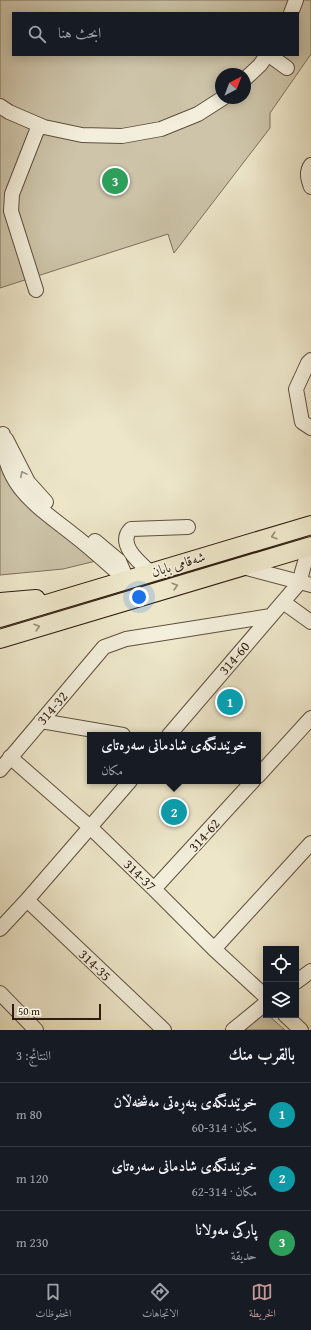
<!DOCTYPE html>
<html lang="ar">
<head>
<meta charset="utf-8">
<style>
	:root { --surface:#171b24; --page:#242831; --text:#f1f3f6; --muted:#9ea1a6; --line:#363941; --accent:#c59692 }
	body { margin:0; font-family:"Gentium Book Plus",Amiri,serif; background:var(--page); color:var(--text); direction:rtl }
	.controls { position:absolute; right:12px; bottom:12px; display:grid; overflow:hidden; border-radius:0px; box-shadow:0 2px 10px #0003 }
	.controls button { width:36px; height:36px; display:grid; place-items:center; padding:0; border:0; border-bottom:1px solid var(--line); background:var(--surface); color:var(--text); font:20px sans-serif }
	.compass { position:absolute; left:215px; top:68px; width:36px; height:36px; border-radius:50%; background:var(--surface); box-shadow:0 2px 10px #0003; rotate:42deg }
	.scale { position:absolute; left:12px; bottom:10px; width:89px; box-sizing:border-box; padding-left:4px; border:2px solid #301d0f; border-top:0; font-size:11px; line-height:14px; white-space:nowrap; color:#301d0f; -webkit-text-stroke:3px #f3efdc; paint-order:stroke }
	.you { position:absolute; left:139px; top:597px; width:14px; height:14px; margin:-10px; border:3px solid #fff; border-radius:50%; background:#1a73e8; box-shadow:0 0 0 6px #1a73e833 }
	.badge { display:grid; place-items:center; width:26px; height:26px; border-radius:50%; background:var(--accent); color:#fff; font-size:13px; font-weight:700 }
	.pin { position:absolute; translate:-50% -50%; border:2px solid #fff; box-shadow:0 1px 4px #0006 }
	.popup { position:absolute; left:87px; top:732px; width:174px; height:52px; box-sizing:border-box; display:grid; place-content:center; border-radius:0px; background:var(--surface); filter:drop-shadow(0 1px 3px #0005); font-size:13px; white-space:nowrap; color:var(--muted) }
	.popup b { font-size:15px; color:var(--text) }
	.popup::after { content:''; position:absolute; left:50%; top:100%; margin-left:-8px; border:8px solid transparent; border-top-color:var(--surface) }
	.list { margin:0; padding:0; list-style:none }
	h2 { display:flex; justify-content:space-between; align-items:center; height:52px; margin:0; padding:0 16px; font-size:17px }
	h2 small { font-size:13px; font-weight:400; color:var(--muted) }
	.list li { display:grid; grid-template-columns:26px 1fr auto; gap:12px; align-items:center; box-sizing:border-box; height:64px; padding:0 16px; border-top:1px solid var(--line) }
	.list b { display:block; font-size:15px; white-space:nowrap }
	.list p { margin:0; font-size:13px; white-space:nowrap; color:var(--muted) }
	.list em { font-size:13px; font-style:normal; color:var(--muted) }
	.icon { flex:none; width:22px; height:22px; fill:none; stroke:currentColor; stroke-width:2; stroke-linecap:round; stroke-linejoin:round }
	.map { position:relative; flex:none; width:311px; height:1030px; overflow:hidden; direction:ltr }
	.search { position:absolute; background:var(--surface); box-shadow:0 2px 10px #0003; left:12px; right:12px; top:12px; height:44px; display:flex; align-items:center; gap:10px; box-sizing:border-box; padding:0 14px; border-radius:0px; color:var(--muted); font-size:15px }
	.sheet { height:244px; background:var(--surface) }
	nav { display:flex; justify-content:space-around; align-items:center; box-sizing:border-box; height:56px; border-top:1px solid var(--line); background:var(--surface); font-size:11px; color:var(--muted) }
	nav a { display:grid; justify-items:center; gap:2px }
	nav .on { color:var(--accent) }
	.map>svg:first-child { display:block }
	.green { fill:#cdc4a9; stroke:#7e705c; fill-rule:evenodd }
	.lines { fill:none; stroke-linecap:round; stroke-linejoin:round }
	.minor-casing { stroke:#5f4f3e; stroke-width:16 }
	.major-casing { stroke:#301d0f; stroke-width:20 }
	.minor { stroke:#f3efdc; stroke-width:14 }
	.major { stroke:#ede6c9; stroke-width:18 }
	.oneway { stroke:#9b9080 }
	.oneway2 { stroke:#988c75 }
	.labels { text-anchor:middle; stroke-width:3.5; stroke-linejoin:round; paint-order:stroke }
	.street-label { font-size:14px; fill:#301d0f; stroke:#f3efdc }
</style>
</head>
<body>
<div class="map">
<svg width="311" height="1030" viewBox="0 0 311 1030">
	<rect width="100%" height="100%" fill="#ede6c9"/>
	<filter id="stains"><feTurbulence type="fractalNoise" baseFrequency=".005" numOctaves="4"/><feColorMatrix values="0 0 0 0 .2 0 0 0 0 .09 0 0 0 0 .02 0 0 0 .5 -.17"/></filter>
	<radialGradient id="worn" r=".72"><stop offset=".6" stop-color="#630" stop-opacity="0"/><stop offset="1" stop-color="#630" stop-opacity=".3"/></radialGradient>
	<!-- green -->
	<path class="green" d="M0,0H311V54L270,113V128L174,253L168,234L0,288ZM13,13H298V55H13ZM221,74H245V98H221Z
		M0,455L7,466L100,560L63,569L0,575Z
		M266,1012V1015H268L285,1030H244Z"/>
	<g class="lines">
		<defs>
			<path id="minor" d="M291,13L296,0
				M269,55L287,68
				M245,79L260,65L267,55
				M0,106L9,112L44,127L82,135L122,136L161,129L198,114L223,98
				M311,165C306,172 308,179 311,187
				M36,290L11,211L12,194L39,125
				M311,360L308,363L296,389L302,422L311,428
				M3,434C2,487 39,507 75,536C93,550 109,565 126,580
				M6,439L28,482L46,502
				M95,541L119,561L125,575
				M243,567L311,585
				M151,573C140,563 116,544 131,529L188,527
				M300,582C302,570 305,559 311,549
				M283,602L311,622
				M41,721L123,735
				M169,735L300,582
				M10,757L90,827L154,889L214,949L266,997
				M0,770L104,647L126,639L271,616
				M258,776L311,718
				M154,889L253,781
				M27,900L164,1030
				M0,929L27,900L130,781
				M214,949L311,843
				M296,982L311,971
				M0,993L36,1030
				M285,1015L301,1030
				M233,1030L266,1003"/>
			<path id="major" d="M0,602L36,599
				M0,618L311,525
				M0,639L311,546"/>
		</defs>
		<!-- minor casing -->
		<use href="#minor" class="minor-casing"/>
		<!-- major casing -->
		<use href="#major" class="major-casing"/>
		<!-- minor -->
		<use href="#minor" class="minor"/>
		<!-- major -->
		<use href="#major" class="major"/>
	</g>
	<!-- one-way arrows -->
	<defs><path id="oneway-chevron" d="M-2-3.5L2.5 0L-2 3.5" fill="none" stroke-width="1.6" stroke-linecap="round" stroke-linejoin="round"/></defs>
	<use class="oneway" href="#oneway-chevron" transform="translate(23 474) rotate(-118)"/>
	<g class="oneway2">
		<use href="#oneway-chevron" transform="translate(274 536) rotate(163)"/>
		<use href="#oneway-chevron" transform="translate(175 586) rotate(-16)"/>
		<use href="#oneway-chevron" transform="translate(37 627) rotate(-17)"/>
	</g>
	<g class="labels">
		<!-- street labels -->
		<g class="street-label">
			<text transform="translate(178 564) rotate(-17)" y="5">شەقامی بابان</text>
			<text transform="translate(234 658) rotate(-49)" y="5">314-60</text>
			<text transform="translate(52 708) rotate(-49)" y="5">314-32</text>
			<text transform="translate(204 835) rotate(-48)" y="5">314-62</text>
			<text transform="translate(140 875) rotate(44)" y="5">314-37</text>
			<text transform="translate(95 965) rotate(44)" y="5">314-35</text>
		</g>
	</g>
	<rect width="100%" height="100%" filter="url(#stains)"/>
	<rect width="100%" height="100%" fill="url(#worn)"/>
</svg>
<div class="controls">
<button><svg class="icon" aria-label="locate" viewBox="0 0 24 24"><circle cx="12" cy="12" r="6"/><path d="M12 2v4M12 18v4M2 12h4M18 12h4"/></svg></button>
<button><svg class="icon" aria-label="layers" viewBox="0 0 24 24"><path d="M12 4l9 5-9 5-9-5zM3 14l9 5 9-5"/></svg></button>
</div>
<svg class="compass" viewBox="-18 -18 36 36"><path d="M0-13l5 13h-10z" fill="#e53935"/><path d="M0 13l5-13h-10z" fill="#9ea1a6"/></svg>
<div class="scale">50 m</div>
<div class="you"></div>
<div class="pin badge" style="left:230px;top:702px;background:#0f9aa8">1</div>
<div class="pin badge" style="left:174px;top:812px;background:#0f9aa8">2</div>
<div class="popup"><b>خوێندنگەی شادمانی سەرەتای</b>مكان</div>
<div class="pin badge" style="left:115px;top:181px;background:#2e9e5b">3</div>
<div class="search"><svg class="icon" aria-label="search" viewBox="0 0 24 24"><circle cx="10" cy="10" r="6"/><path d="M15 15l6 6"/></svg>ابحث هنا</div>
</div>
<section class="sheet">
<h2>بالقرب منك<small>النتائج: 3</small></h2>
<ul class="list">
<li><span class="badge" style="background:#0f9aa8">1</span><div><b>خوێندنگەی بنەڕەتی مەشخەڵان</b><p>مكان · 314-60</p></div><em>80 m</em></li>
<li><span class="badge" style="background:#0f9aa8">2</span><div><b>خوێندنگەی شادمانی سەرەتای</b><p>مكان · 314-62</p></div><em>120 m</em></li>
<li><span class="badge" style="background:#2e9e5b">3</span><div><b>پارکی مەولانا</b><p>حديقة</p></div><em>230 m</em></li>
</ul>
</section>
<nav>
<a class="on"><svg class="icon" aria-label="map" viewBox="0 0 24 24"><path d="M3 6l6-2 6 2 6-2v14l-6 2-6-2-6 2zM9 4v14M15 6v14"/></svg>الخريطة</a>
<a><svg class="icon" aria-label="directions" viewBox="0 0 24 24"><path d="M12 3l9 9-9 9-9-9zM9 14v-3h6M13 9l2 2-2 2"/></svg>الاتجاهات</a>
<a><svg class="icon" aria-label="saved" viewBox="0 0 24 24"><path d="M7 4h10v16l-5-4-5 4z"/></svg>المحفوظات</a>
</nav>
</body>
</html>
